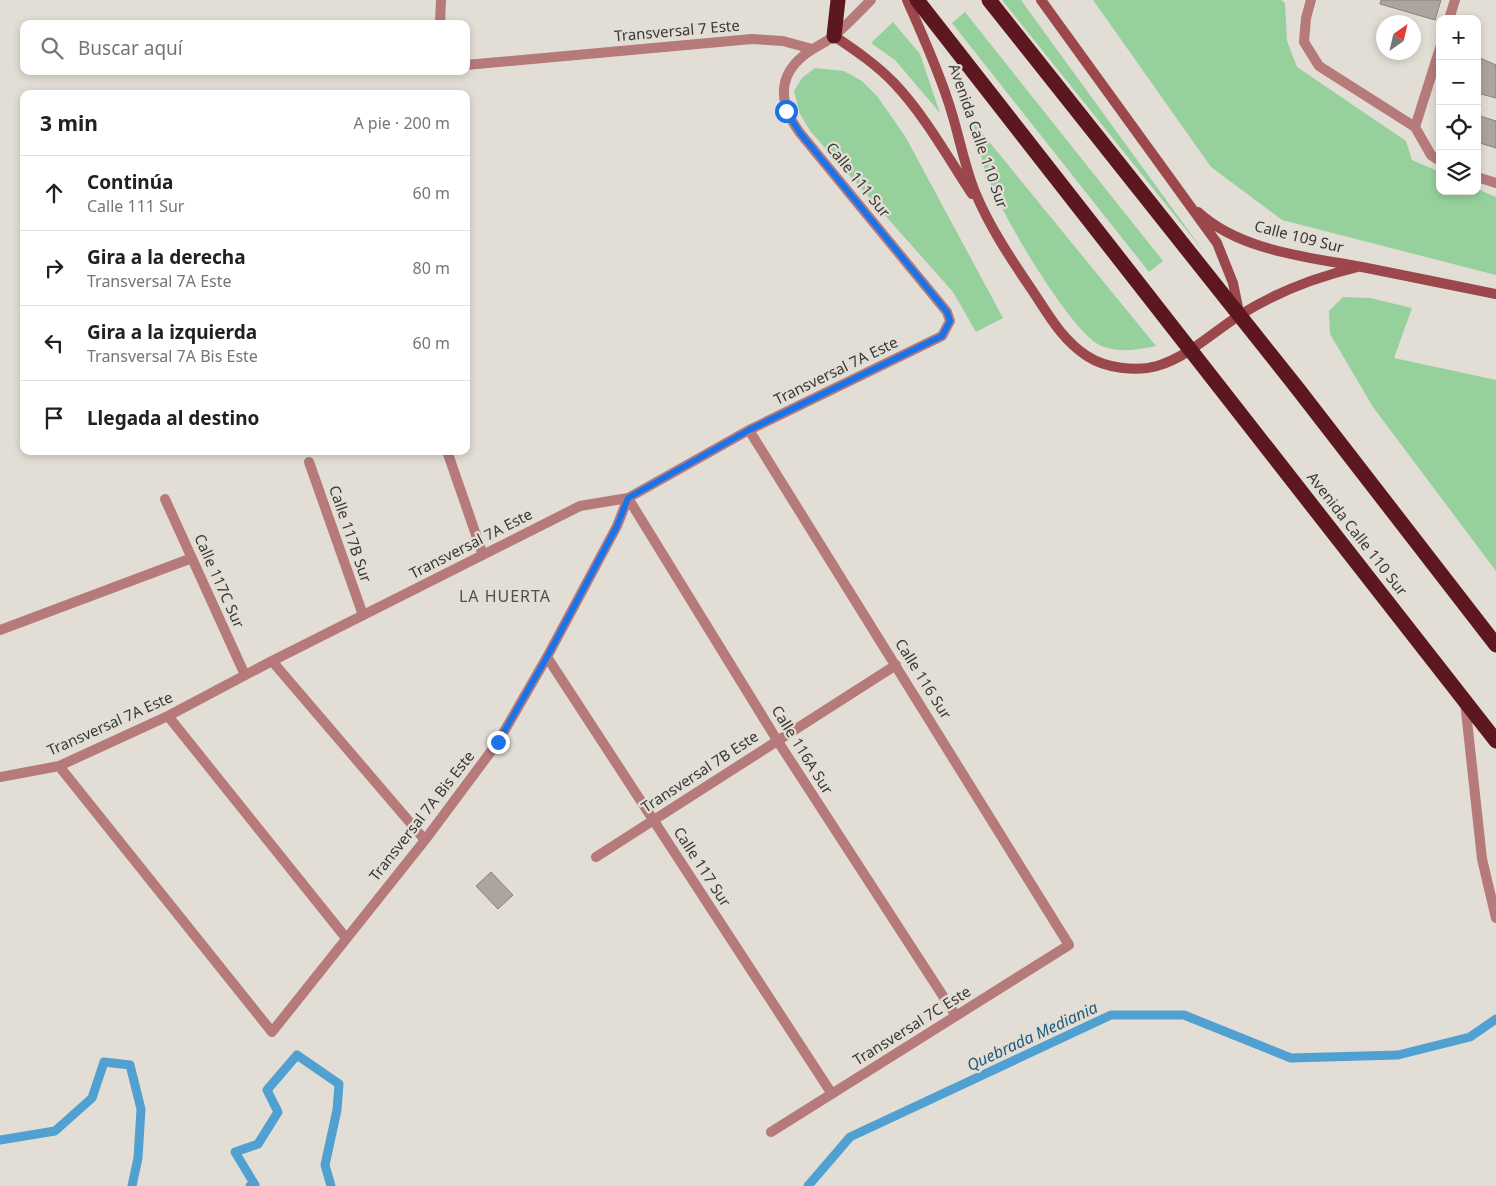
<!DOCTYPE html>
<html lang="es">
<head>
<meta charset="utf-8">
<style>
	:root { --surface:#fff; --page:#f6f6f6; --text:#202124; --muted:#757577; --line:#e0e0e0 }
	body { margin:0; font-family:"Noto Sans",sans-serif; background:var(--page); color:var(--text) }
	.controls { position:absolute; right:15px; top:15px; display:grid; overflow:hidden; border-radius:10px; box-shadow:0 2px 8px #0003 }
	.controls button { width:45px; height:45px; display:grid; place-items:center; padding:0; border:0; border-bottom:1px solid var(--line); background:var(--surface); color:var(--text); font:25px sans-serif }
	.compass { position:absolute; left:1376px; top:15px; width:45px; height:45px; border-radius:50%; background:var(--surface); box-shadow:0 2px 8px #0003; rotate:34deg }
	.stop { position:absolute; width:15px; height:15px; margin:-11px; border:4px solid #1a73e8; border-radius:50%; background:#fff }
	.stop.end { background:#1a73e8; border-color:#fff; box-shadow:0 1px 5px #0008 }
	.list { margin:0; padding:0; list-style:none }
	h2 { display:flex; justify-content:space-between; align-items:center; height:65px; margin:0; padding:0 20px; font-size:21px }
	h2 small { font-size:16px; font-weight:400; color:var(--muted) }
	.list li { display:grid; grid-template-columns:32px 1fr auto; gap:15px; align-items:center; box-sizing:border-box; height:75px; padding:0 20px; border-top:1px solid var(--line) }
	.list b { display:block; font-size:19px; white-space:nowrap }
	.list p { margin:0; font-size:16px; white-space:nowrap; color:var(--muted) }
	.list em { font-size:16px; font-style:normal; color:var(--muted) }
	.icon { flex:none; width:28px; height:28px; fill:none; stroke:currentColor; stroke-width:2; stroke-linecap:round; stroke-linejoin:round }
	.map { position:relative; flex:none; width:1496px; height:1186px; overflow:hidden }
	.search { position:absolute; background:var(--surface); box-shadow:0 2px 8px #0003; left:20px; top:20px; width:450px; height:55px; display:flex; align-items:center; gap:12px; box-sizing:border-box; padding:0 18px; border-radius:10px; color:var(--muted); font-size:19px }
	.panel { position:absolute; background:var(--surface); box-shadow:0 2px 8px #0003; left:20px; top:90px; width:450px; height:365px; border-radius:10px }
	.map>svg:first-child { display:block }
	.green { fill:#96d09c }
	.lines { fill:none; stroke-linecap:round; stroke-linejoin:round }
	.stream { stroke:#50a1d2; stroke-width:9 }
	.building { fill:#aca49e; stroke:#89827c }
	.street { stroke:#b67a7a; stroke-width:10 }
	.secondary { stroke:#9c474b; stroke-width:10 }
	.highway { stroke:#5d171f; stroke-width:15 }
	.route { stroke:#1a73e8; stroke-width:6 }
	.labels { text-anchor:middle; stroke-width:4.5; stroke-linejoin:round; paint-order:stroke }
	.street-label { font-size:15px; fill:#3a3835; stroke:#e2ded5 }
	.neighbourhood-label { font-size:16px; letter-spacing:1px; fill:#524f48; stroke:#e2ded5 }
	.water-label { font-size:16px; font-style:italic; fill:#205c7e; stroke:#e2ded5 }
</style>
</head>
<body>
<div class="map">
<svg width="1496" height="1186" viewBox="0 0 1496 1186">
	<rect width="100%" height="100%" fill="#e2ded5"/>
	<!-- green -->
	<path class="green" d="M1002,0H1021L1204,252Z
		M1093,0H1281L1285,3L1287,41L1297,67L1406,141L1412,160L1440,172V191H1477V189L1496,197V275L1282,220L1211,167Z
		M965,12L1163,261L1149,272L952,23Z
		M893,22L920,54L940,113L895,60L871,43Z
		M815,68L844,71L862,81L877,96L905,136L1003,318L976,332L953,292L811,132L800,114L794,91L802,78Z
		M973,122L1156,346C1138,350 1113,354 1096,343C1064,321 998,209 985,170C980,154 977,138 973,122Z
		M1343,297L1370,298L1412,308L1394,358L1496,380V571L1373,407L1330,334L1329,311Z"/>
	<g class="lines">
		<!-- stream -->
		<path class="stream" d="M0,1140L55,1131L92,1098L104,1062L130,1065L141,1109L138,1158L132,1186
			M250,1186L255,1185L235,1152L258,1144L278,1112L267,1090L297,1055L339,1084L337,1110L325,1165L331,1186
			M808,1186L850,1137L1111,1015H1184L1291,1058L1398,1055L1470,1037L1496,1019"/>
	</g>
	<!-- building -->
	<path class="building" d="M1381,0H1441L1435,20L1380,4Z
		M1480,58L1496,65V98L1477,93V68Z
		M1477,115L1496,121V148L1477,142Z
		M491,872L513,895L498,909L476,886Z"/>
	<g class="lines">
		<!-- street -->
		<path class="street" d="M1311,0L1306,18L1304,42L1319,66L1415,127L1431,155L1440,161
			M1449,19L1455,0
			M440,24L441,0
			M466,65L752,39L783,41L812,49
			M1415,127L1440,48
			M1477,177L1496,183
			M749,430L1069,945L771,1132
			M447,451L483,555
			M309,462L363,615
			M628,498L777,740L956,1016
			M165,499L245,675
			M0,630L192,558
			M547,657L832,1094
			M272,661L425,840
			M1465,702L1482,859L1496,918
			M168,716L346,938
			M59,766L272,1032L425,840L498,742L547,657L617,526L628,498
			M0,777L59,766L168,716L272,661L580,506L628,498L749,430L942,336L950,321L947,312L800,133C781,107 775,79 803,56C813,47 826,43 835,35C848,24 859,12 871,0
			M596,857L896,665"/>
		<!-- secondary -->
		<path class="secondary" d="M907,0C921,32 936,65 947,98C958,129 963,162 975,192C990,228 1011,259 1032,290C1048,314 1062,340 1087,356C1105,368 1136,372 1157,366C1188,357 1213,332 1240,315C1278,291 1316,277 1358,267
			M1041,0L1217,243L1233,283L1239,312
			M834,36C855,50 877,65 895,84C925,116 947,156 972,194
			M1198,212C1240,251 1308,257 1362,267C1407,276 1451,285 1496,294"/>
		<!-- highway -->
		<path class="highway" d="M917,0L1496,741
			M989,0L1298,389L1496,645
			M834,36L838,0"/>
	</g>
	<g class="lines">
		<!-- route -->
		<path class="route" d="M498,742L547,657L617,526L628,498L749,430L942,336L950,321L947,312L800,133L786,111"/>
	</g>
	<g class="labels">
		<!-- street labels -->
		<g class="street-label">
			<text transform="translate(677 31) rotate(-5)" y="5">Transversal 7 Este</text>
			<text transform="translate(978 136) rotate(71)" y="5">Avenida Calle 110 Sur</text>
			<text transform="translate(858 180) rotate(51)" y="5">Calle 111 Sur</text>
			<text transform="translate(1299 237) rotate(14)" y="5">Calle 109 Sur</text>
			<text transform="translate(836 371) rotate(-26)" y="5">Transversal 7A Este</text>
			<text transform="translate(350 534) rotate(71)" y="5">Calle 117B Sur</text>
			<text transform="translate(1357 534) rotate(52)" y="5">Avenida Calle 110 Sur</text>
			<text transform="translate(471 544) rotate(-27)" y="5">Transversal 7A Este</text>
			<text transform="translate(219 581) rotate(66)" y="5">Calle 117C Sur</text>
			<text transform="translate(923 679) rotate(58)" y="5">Calle 116 Sur</text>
			<text transform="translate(110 724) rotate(-24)" y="5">Transversal 7A Este</text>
			<text transform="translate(802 750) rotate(58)" y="5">Calle 116A Sur</text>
			<text transform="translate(700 772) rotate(-33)" y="5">Transversal 7B Este</text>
			<text transform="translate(422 816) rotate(-52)" y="5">Transversal 7A Bis Este</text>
			<text transform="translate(702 867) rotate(57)" y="5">Calle 117 Sur</text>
			<text transform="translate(912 1026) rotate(-32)" y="5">Transversal 7C Este</text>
		</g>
		<!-- neighbourhood labels -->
		<g class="neighbourhood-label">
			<text x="505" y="602">LA HUERTA</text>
		</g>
		<!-- water labels -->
		<g class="water-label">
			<text transform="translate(1032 1036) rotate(-25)" y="6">Quebrada Mediania</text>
		</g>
	</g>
</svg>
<div class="controls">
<button>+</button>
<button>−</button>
<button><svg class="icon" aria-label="locate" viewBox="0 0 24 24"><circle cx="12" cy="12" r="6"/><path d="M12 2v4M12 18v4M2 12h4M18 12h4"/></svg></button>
<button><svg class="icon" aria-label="layers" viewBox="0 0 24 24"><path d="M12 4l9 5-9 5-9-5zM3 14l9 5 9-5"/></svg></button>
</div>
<svg class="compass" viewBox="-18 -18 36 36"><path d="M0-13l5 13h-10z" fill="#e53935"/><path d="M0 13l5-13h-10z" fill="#757577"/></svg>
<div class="stop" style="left:786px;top:111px"></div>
<div class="stop end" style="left:498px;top:742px"></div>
<div class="search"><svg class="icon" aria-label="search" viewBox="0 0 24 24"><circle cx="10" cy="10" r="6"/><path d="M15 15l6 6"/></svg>Buscar aquí</div>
<section class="panel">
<h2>3 min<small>A pie · 200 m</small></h2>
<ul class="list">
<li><svg class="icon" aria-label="ahead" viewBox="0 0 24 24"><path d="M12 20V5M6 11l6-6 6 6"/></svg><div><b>Continúa</b><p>Calle 111 Sur</p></div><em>60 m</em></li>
<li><svg class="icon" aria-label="right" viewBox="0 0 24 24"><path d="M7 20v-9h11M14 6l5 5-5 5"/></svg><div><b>Gira a la derecha</b><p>Transversal 7A Este</p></div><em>80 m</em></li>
<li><svg class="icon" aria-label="left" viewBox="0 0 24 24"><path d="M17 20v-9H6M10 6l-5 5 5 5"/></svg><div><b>Gira a la izquierda</b><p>Transversal 7A Bis Este</p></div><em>60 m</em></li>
<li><svg class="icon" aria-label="arrive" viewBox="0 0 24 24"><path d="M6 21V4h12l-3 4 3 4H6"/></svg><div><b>Llegada al destino</b></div></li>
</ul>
</section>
</div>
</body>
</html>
